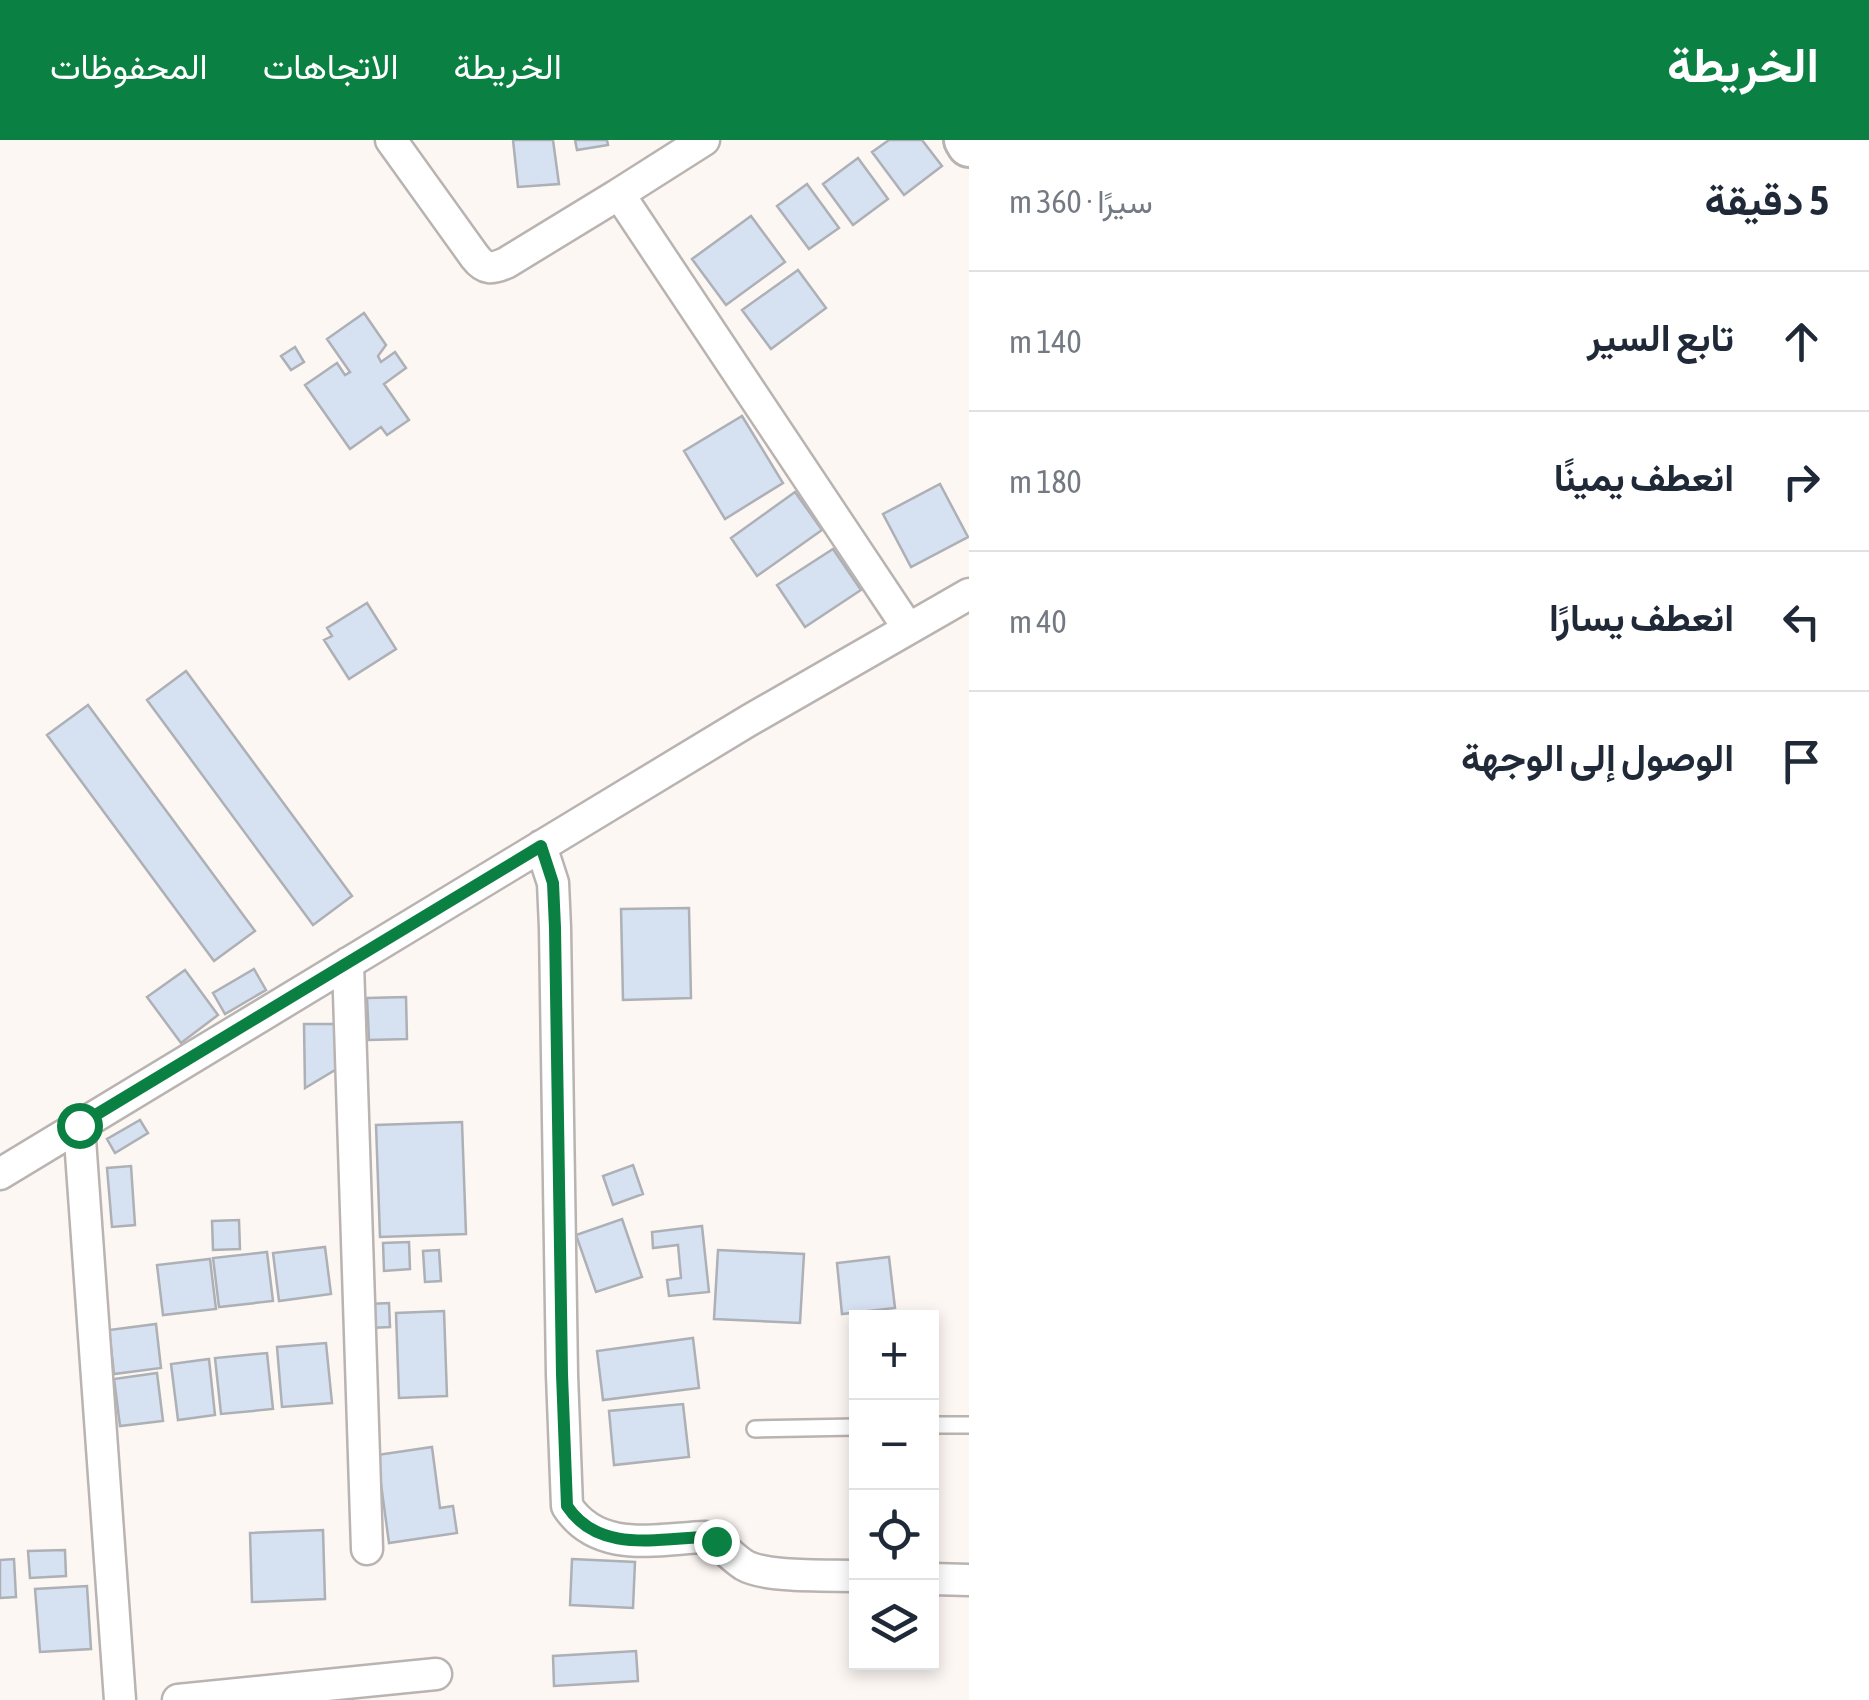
<!DOCTYPE html>
<html lang="ar">
<head>
<meta charset="utf-8">
<style>
	:root { --surface:#fff; --page:#f6f6f7; --text:#1f2937; --muted:#747a83; --line:#e0e1e3; --accent:#0b8043 }
	body { margin:0; font-family:"Asap Condensed",Vazirmatn,sans-serif; background:var(--page); color:var(--text); direction:rtl }
	.controls { position:absolute; right:30px; bottom:30px; display:grid; overflow:hidden; border-radius:0px; box-shadow:0 5px 15px #0003 }
	.controls button { width:90px; height:90px; display:grid; place-items:center; padding:0; border:0; border-bottom:2px solid var(--line); background:var(--surface); color:var(--text); font:50px sans-serif }
	.stop { position:absolute; width:30px; height:30px; margin:-22px; border:8px solid #0b8043; border-radius:50%; background:#fff }
	.stop.end { background:#0b8043; border-color:#fff; box-shadow:0 2px 10px #0008 }
	.list { margin:0; padding:0; list-style:none }
	h2 { display:flex; justify-content:space-between; align-items:center; height:130px; margin:0; padding:0 40px; font-size:42px }
	h2 small { font-size:32px; font-weight:400; color:var(--muted) }
	.list li { display:grid; grid-template-columns:65px 1fr auto; gap:30px; align-items:center; box-sizing:border-box; height:140px; padding:0 40px; border-top:2px solid var(--line) }
	.list b { display:block; font-size:38px; white-space:nowrap }
	.list em { font-size:32px; font-style:normal; color:var(--muted) }
	.icon { flex:none; width:55px; height:55px; fill:none; stroke:currentColor; stroke-width:2; stroke-linecap:round; stroke-linejoin:round }
	.map { position:relative; flex:none; width:969px; height:1560px; overflow:hidden; direction:ltr }
	header { display:flex; align-items:center; gap:60px; box-sizing:border-box; height:140px; padding:0 50px; background:var(--accent); color:#fff }
	header strong { font-size:48px }
	nav { display:flex; gap:55px; margin-inline-start:auto; font-size:35px }
	main { display:flex }
	aside { flex:1; background:var(--surface) }
	.map>svg:first-child { display:block }
	.building { fill:#d6e1f2; stroke:#adb0b5; stroke-width:2.5 }
	.lines { fill:none; stroke-linecap:round; stroke-linejoin:round }
	.lane-casing { stroke:#b9b3b1; stroke-width:20 }
	.street-casing { stroke:#b9b3b1; stroke-width:35 }
	.secondary-casing { stroke:#b9b3b1; stroke-width:48 }
	.lane { stroke:#fff; stroke-width:15 }
	.street { stroke:#fff; stroke-width:30 }
	.secondary { stroke:#fff; stroke-width:42 }
	.route { stroke:#0b8043; stroke-width:12 }
</style>
</head>
<body>
<header>
<strong>الخريطة</strong>
<nav><a>الخريطة</a><a>الاتجاهات</a><a>المحفوظات</a></nav>
</header>
<main>
<aside>
<h2>5 دقيقة<small>سيرًا · 360 m</small></h2>
<ul class="list">
<li><svg class="icon" aria-label="ahead" viewBox="0 0 24 24"><path d="M12 20V5M6 11l6-6 6 6"/></svg><div><b>تابع السير</b></div><em>140 m</em></li>
<li><svg class="icon" aria-label="right" viewBox="0 0 24 24"><path d="M7 20v-9h11M14 6l5 5-5 5"/></svg><div><b>انعطف يمينًا</b></div><em>180 m</em></li>
<li><svg class="icon" aria-label="left" viewBox="0 0 24 24"><path d="M17 20v-9H6M10 6l-5 5 5 5"/></svg><div><b>انعطف يسارًا</b></div><em>40 m</em></li>
<li><svg class="icon" aria-label="arrive" viewBox="0 0 24 24"><path d="M6 21V4h12l-3 4 3 4H6"/></svg><div><b>الوصول إلى الوجهة</b></div></li>
</ul>
</aside>
<div class="map">
<svg width="969" height="1560" viewBox="0 0 969 1560">
	<rect width="100%" height="100%" fill="#fdf7f4"/>
	<!-- building -->
	<path class="building" d="M513,0H553L559,44L518,47Z
		M575,0H607L608,5L577,10Z
		M889,0H922L942,26L904,55L872,12Z
		M858,18L888,59L853,85L823,44Z
		M807,44L839,88L809,109L777,66Z
		M751,76L785,122L726,165L692,119Z
		M798,130L826,168L771,209L742,170Z
		M364,173L386,205L378,216L381,222L395,212L406,228L384,244L409,280L387,295L381,287L350,309L305,245L337,223L345,235L350,232L327,199Z
		M295,207L304,222L291,230L281,216Z
		M742,276L783,343L725,379L684,311Z
		M940,344L968,397L911,427L883,374Z
		M795,352L822,390L757,436L731,398Z
		M833,409L861,450L805,487L777,445Z
		M367,463L396,509L349,539L324,500L332,496L327,488Z
		M186,531L352,756L313,785L147,560Z
		M88,565L255,791L214,821L47,595Z
		M689,768L691,858L623,860L621,769Z
		M254,829L266,850L225,874L213,853Z
		M185,830L218,875L181,903L147,857Z
		M406,857L407,899L369,900L367,858Z
		M304,884H339L340,927L305,948Z
		M140,980L148,993L115,1013L107,999Z
		M462,982L466,1094L380,1097L376,985Z
		M633,1025L643,1054L613,1065L603,1036Z
		M131,1026L135,1085L112,1087L107,1028Z
		M622,1079L642,1137L596,1152L576,1095Z
		M239,1080L240,1109L213,1110L212,1081Z
		M702,1086L709,1152L669,1156L667,1140L681,1138L678,1105L653,1108L652,1092Z
		M409,1102L410,1129L384,1131L383,1103Z
		M325,1107L331,1154L279,1161L273,1113Z
		M439,1110L441,1141L425,1142L423,1111Z
		M718,1110L804,1114L800,1183L714,1179Z
		M267,1112L273,1161L219,1167L213,1118Z
		M889,1117L895,1168L842,1174L837,1123Z
		M210,1119L216,1169L163,1175L157,1125Z
		M389,1163L390,1187L370,1188L369,1164Z
		M444,1171L447,1256L399,1258L396,1173Z
		M156,1184L161,1228L114,1234L109,1190Z
		M693,1198L699,1248L603,1260L597,1211Z
		M326,1203L332,1263L282,1267L277,1207Z
		M267,1213L273,1269L221,1274L215,1218Z
		M209,1219L215,1275L178,1280L171,1224Z
		M157,1233L163,1281L120,1286L114,1239Z
		M683,1264L689,1317L614,1325L609,1271Z
		M432,1307L440,1368L453,1366L457,1393L389,1403L377,1315Z
		M323,1390L325,1459L252,1462L250,1393Z
		M65,1410L66,1436L30,1438L28,1411Z
		M14,1419L16,1457L0,1458V1420Z
		M572,1419L635,1422L633,1468L570,1465Z
		M87,1446L91,1509L40,1512L35,1449Z
		M636,1511L638,1541L554,1546L553,1516Z"/>
	<g class="lines">
		<defs>
			<path id="lane" d="M932,1285H969
				M755,1289L856,1287"/>
			<path id="street" d="M391,0L475,117C485,130 492,129 506,123L619,54
				M704,0L619,54L908,488
				M541,706L553,743L555,788L562,1235L567,1366C598,1414 656,1399 705,1397C721,1403 730,1416 744,1425C766,1438 829,1435 856,1436
				M348,823L367,1409
				M79,985L120,1560
				M0,1034L748,581L969,454
				M932,1439L969,1440
				M178,1560L436,1534"/>
			<path id="secondary" d="M966,0L969,5"/>
		</defs>
		<!-- lane casing -->
		<use href="#lane" class="lane-casing"/>
		<!-- street casing -->
		<use href="#street" class="street-casing"/>
		<!-- secondary casing -->
		<use href="#secondary" class="secondary-casing"/>
		<!-- lane -->
		<use href="#lane" class="lane"/>
		<!-- street -->
		<use href="#street" class="street"/>
		<!-- secondary -->
		<use href="#secondary" class="secondary"/>
	</g>
	<g class="lines">
		<!-- route -->
		<path class="route" d="M79,985L541,706L553,743L555,788L562,1234L567,1366C598,1413 656,1399 705,1397L716,1401"/>
	</g>
</svg>
<div class="controls">
<button>+</button>
<button>−</button>
<button><svg class="icon" aria-label="locate" viewBox="0 0 24 24"><circle cx="12" cy="12" r="6"/><path d="M12 2v4M12 18v4M2 12h4M18 12h4"/></svg></button>
<button><svg class="icon" aria-label="layers" viewBox="0 0 24 24"><path d="M12 4l9 5-9 5-9-5zM3 14l9 5 9-5"/></svg></button>
</div>
<div class="stop" style="left:79px;top:985px"></div>
<div class="stop end" style="left:716px;top:1401px"></div>
</div>
</main>
</body>
</html>
